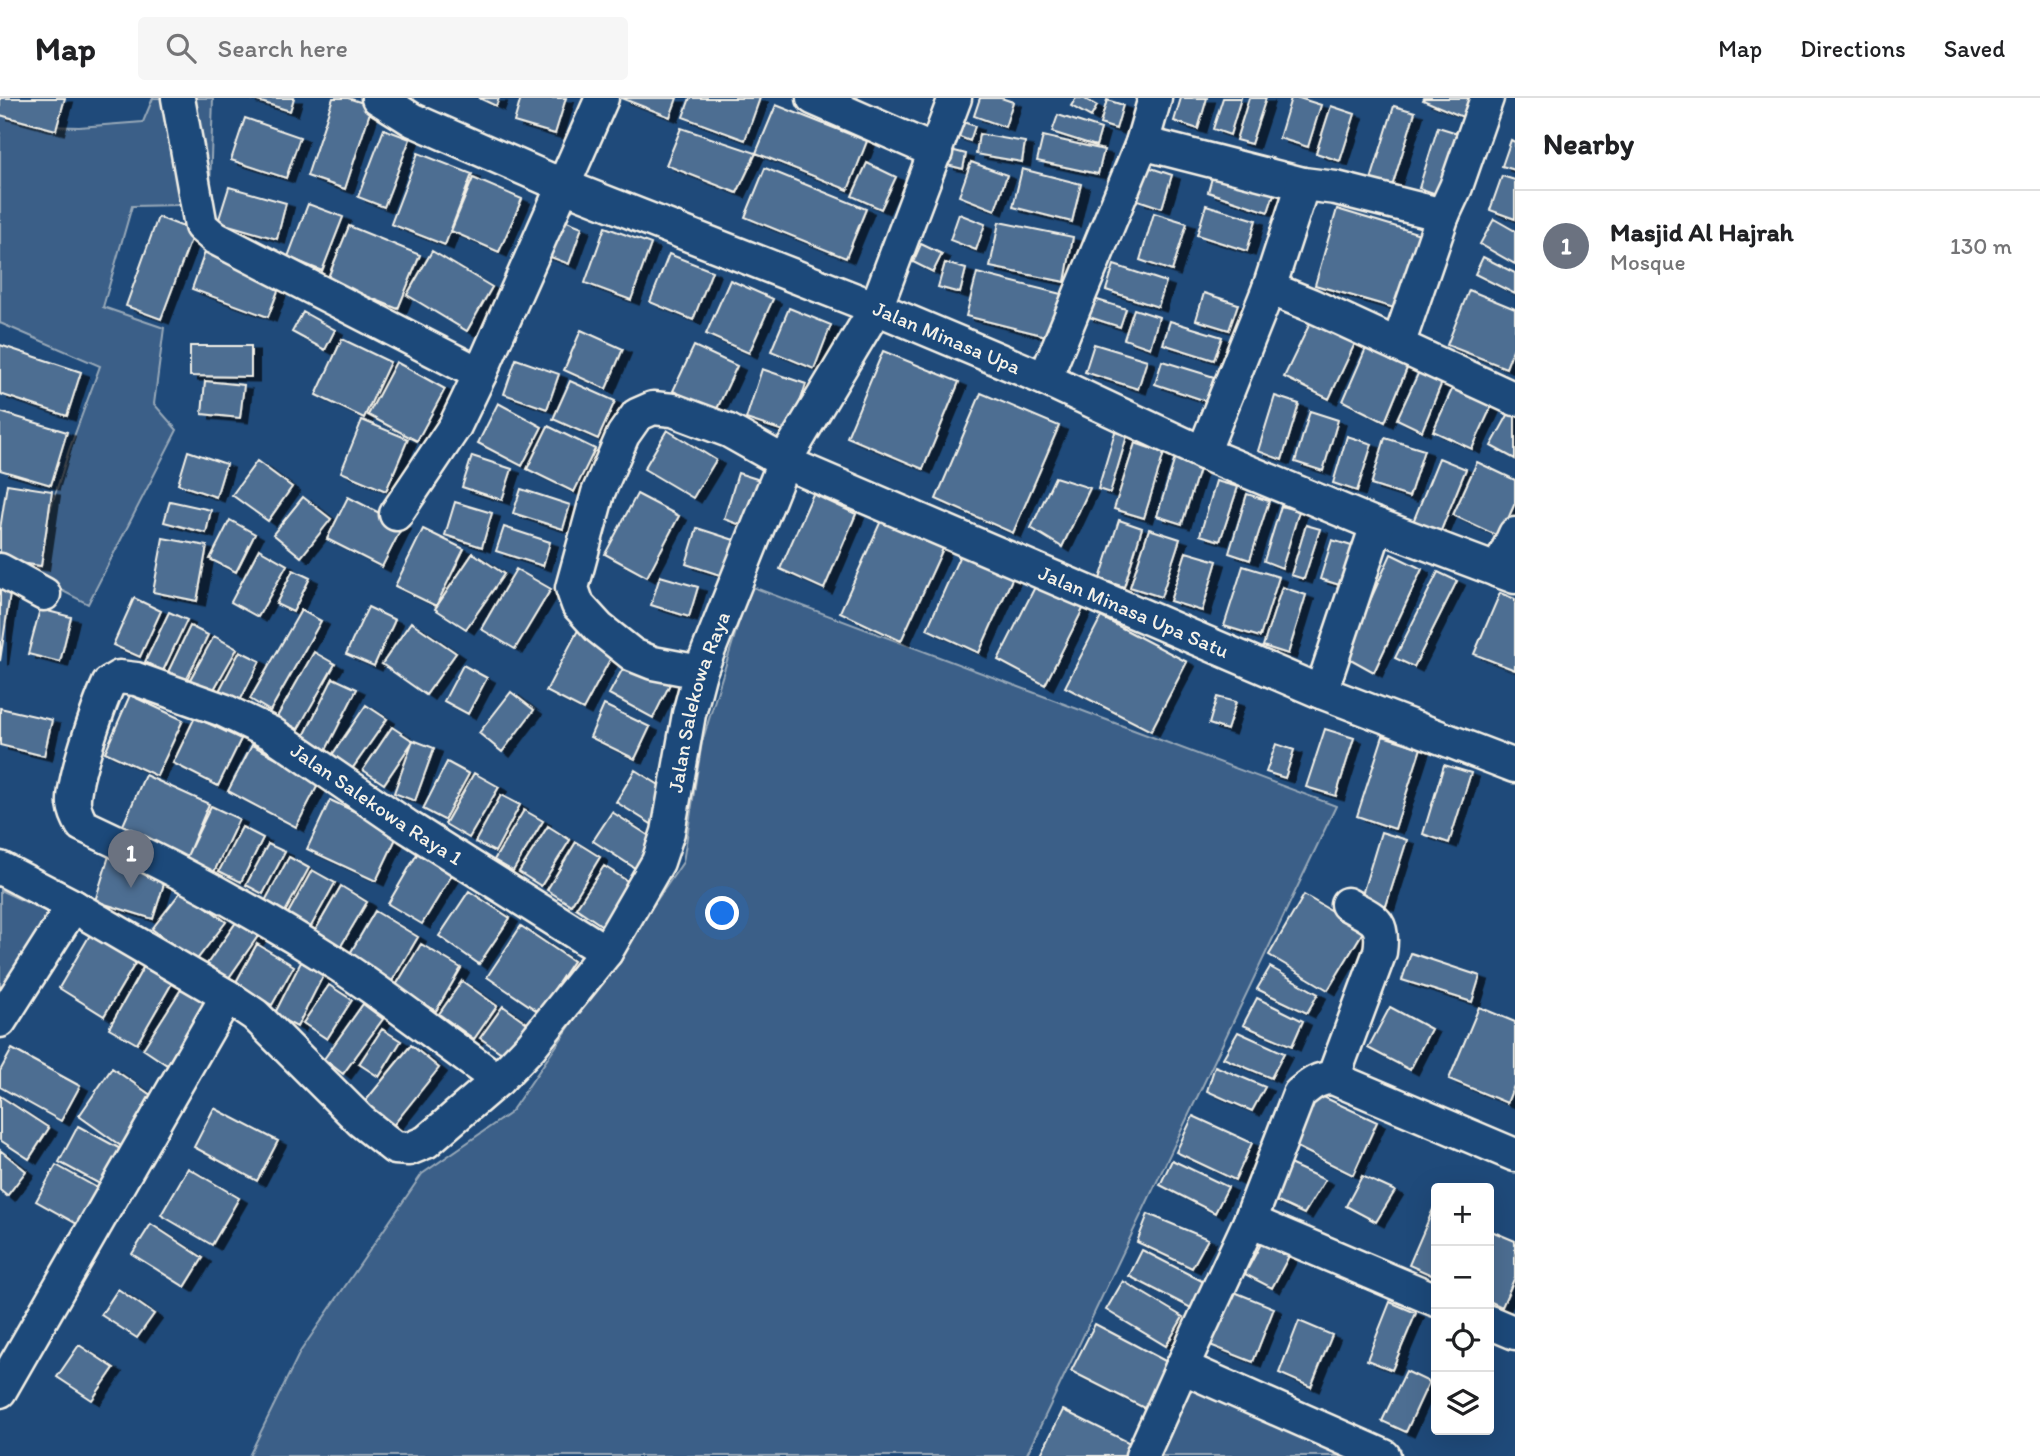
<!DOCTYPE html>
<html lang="en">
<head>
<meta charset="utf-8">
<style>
	:root { --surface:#fff; --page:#f6f6f6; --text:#202124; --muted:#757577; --line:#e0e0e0; --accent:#847042 }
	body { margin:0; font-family:Itim,sans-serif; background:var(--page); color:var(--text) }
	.controls { position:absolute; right:21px; bottom:21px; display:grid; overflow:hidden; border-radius:7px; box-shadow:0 7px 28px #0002 }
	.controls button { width:63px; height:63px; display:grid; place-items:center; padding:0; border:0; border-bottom:2px solid var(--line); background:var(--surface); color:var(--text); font:35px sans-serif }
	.you { position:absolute; left:723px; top:816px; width:24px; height:24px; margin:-18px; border:5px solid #fff; border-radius:50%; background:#1a73e8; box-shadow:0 0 0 10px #1a73e833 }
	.badge { display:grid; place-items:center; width:46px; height:46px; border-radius:50%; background:var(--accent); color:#fff; font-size:23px; font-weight:700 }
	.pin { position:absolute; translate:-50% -58px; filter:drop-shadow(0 2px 4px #0008) }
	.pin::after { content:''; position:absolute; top:37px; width:24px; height:21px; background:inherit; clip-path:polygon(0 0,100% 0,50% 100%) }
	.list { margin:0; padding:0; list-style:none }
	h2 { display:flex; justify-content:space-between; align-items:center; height:91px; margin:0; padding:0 28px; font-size:30px }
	h2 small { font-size:23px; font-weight:400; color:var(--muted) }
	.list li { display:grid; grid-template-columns:46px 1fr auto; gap:21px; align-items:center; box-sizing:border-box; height:112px; padding:0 28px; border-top:2px solid var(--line) }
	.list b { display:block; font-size:26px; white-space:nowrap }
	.list p { margin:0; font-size:23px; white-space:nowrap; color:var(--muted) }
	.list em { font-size:23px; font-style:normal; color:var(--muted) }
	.icon { flex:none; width:38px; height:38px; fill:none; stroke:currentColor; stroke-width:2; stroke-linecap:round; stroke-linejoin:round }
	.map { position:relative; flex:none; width:1515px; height:1358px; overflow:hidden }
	header { display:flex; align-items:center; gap:42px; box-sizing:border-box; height:98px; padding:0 35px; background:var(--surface); border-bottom:2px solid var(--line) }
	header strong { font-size:33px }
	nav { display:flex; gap:38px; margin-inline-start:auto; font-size:24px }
	.search { width:490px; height:63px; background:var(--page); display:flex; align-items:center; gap:18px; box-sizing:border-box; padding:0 24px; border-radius:7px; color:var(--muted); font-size:26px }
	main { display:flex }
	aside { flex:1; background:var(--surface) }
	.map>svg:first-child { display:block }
	.green { fill:#3a5f88; stroke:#97a8b8; stroke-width:2 }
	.building { fill:#4d6e92; stroke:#f4f1e8; stroke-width:2; filter:url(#shadow) }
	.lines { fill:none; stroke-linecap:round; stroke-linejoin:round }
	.minor-casing { stroke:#f4f1e8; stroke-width:37 }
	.minor { stroke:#1f4a7a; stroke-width:32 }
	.labels { text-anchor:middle; stroke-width:5; stroke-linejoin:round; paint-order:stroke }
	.street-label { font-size:21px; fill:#f4f1e8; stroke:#1f4a7a }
</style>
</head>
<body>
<header>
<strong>Map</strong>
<div class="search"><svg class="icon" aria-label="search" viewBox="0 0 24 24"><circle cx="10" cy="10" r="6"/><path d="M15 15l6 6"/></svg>Search here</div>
<nav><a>Map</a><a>Directions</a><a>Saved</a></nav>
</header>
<main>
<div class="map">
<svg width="1515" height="1358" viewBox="0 0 1515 1358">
	<defs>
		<filter id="shadow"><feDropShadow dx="8" dy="4.5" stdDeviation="0" flood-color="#0009"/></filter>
	</defs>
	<rect width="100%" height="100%" fill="#1f4a7a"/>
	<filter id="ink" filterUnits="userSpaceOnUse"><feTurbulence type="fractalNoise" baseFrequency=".0143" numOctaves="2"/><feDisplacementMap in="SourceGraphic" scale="14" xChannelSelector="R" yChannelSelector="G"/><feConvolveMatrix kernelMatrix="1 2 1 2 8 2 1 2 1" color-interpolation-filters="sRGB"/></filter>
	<g filter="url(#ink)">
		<!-- green -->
		<path class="green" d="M153,0H213L210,90L181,107L132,108L103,209L164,230L154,306L177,332L88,506L37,480L48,419L69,352L100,268L0,225V17L42,28L79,29L143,24Z
			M750,488L1336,708L1026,1358H249L300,1254L422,1076L510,1015L683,764L702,644Z
			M0,792L56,818L0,905Z
			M1184,1271L1385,1358H1146Z"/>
		<!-- building -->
		<path class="building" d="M0,0H65L56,32L0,17Z
			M248,0H294L290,13Z
			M333,0H348L372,8L345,91L307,78Z
			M479,0H499L496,8Z
			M521,0H566L555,36L514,24Z
			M621,0H677L670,19Z
			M690,0H760L745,42L683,19Z
			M980,0H1001L1013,4L1005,29L974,18Z
			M1076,0H1083L1097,8L1091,19L1071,8Z
			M1181,0H1207L1198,31L1174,23Z
			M1223,0H1241L1230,37L1213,31Z
			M1249,0H1266L1251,46L1236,42Z
			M1291,0H1299L1321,7L1308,49L1279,40Z
			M1424,0H1473L1465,20L1423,2Z
			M1107,2L1123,7L1116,31L1100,26Z
			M776,7L867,43L848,92L756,55Z
			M1331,8L1355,16L1340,63L1316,55Z
			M1394,8L1415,14L1391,92L1370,85Z
			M1058,17L1101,31L1096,48L1052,34Z
			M245,20L300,39L286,80L231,62Z
			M957,22L975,28L970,43L952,36Z
			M1438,29L1467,38L1448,100L1419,90Z
			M681,30L756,55L737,95L666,67Z
			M384,31L410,41L384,109L358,99Z
			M979,36L1025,44L1022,64L976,56Z
			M1043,38L1104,52L1098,76L1037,63Z
			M1511,42L1515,44V72L1502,68Z
			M951,52L966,56L963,71L947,67Z
			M418,55L472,76L445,147L391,126Z
			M971,64L1007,77L995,112L959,98Z
			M867,65L896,79L881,111L852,98Z
			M1148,69L1172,77L1162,110L1138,102Z
			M765,70L866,111L846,160L745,119Z
			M1022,71L1081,86L1072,124L1013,109Z
			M1213,76L1274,96L1268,114L1208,94Z
			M1502,78L1515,82V121L1490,112Z
			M473,80L522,101L499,154L451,133Z
			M229,89L286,105L277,141L218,124Z
			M308,106L343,119L322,173L288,159Z
			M1206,107L1256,122L1247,153L1197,137Z
			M1337,111L1430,139L1408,214L1315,187Z
			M1154,115L1187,125L1172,173L1140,162Z
			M959,116L985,126L976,152L950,142Z
			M554,118L582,129L569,166L540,155Z
			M158,119L194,133L161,221L126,208Z
			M1494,121L1515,133V166L1480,146Z
			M999,124L1073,139L1065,184L990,169Z
			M349,128L420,157L398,211L327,182Z
			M605,129L651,146L631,202L585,185Z
			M921,146L942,156L933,174L913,164Z
			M432,153L492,189L467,233L407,197Z
			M205,154L282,182L268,219L192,191Z
			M669,156L712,173L693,222L650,204Z
			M1483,159L1515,175V196L1475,176Z
			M945,165L966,171L960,195L938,189Z
			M1114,167L1166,184L1158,209L1106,192Z
			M977,175L1061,196L1050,239L966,218Z
			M730,182L773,201L749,255L706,236Z
			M1469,192L1515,211V246L1506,270L1447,247Z
			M1204,195L1238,206L1229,232L1196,222Z
			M1091,200L1126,211L1120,229L1086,218Z
			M789,210L831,227L814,271L771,253Z
			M1134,211L1159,219L1150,250L1124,241Z
			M303,214L335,232L325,252L292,234Z
			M1314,217L1358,239L1329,301L1284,279Z
			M1170,223L1222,239L1214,262L1163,246Z
			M581,232L623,251L606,291L564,272Z
			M342,241L390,264L364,320L316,297Z
			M1370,241L1412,258L1385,324L1343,303Z
			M1094,246L1147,262L1138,291L1085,274Z
			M0,247L81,274L67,318L0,296Z
			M190,248H251V279L190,278Z
			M694,248L737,268L716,313L673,293Z
			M883,253L959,284L923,371L847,339Z
			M516,261L559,276L547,311L504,296Z
			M1162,263L1214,279L1206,303L1155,286Z
			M396,264L445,291L417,343L368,317Z
			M1422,267L1445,277L1422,333L1397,321Z
			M762,271L806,286L790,335L746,321Z
			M205,283L244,287L240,320L202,316Z
			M570,283L615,303L598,341L553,321Z
			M1455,285L1494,303L1472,351L1433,333Z
			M981,295L1059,328L1013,435L936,401Z
			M1275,298L1299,306L1282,362L1258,353Z
			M498,305L542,329L522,368L478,345Z
			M1513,308L1515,309V361L1491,348Z
			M1310,313L1338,322L1323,373L1295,364Z
			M0,314L67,334L51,387L0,372Z
			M362,322L408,341L386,393L341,374Z
			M548,328L595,351L574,394L527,371Z
			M667,332L716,362L693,400L644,371Z
			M1115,334L1127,338L1110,395L1098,391Z
			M1347,338L1372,346L1357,393L1333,385Z
			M1385,340L1424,352L1409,399L1371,387Z
			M1135,345L1164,355L1144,420L1114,411Z
			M188,353L226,366L216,399L178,386Z
			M472,358L512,371L502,402L462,389Z
			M1175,360L1200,368L1182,426L1157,418Z
			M1439,360L1466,371L1438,440L1411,429Z
			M257,363L292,389L268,423L232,397Z
			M1477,364L1515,382V405L1500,439L1453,417Z
			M738,375L763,383L749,430L724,421Z
			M1055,379L1090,390L1062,449L1031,430Z
			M1216,383L1238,389L1220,443L1200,437Z
			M7,386L52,393L41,468L0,462V431Z
			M521,391L570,407L563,431L513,415Z
			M637,396L679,418L647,479L605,456Z
			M813,396L856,416L824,491L780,471Z
			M1247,396L1269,403L1250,462L1229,455Z
			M303,399L331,421L301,459L273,436Z
			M348,399L403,427L382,469L327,441Z
			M170,403L211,412L206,435L164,424Z
			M455,404L492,415L482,449L445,437Z
			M1281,408L1299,413L1282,470L1264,463Z
			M884,416L946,444L901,543L840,514Z
			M230,422L255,436L236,474L210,461Z
			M1119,422L1142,430L1124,489L1100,481Z
			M1306,427L1320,431L1304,481L1291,477Z
			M504,429L550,444L543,468L496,453Z
			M697,430L734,442L723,478L686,466Z
			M423,431L464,451L436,508L395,488Z
			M1149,431L1180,441L1161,499L1130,489Z
			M163,440L207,448L197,503L153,494Z
			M1332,442L1358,450L1346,489L1320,481Z
			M964,448L1016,472L979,555L927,531Z
			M259,451L287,467L258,519L231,504Z
			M1186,454L1217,463L1202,513L1170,503Z
			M473,455L504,476L466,531L435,511Z
			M1391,456L1422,471L1374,574L1345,558Z
			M1243,468L1279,479L1260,539L1224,528Z
			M516,471L551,491L515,551L481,531Z
			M293,472L310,480L293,514L276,506Z
			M1438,474L1457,483L1414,569L1395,560Z
			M1041,477L1088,501L1045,587L998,562Z
			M660,478L698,489L689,519L651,507Z
			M0,480L12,482L0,563Z
			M1282,489L1306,497L1288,556L1263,548Z
			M1500,495L1515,501V572L1474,556Z
			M134,500L161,513L140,559L113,547Z
			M368,509L395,522L374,568L346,556Z
			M40,511L71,519L60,564L28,556Z
			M301,512L321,523L270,613L250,601Z
			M169,514L187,522L163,573L145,564Z
			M1101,519L1187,564L1151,633L1065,589Z
			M411,524L456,555L426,597L382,566Z
			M190,528L208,537L186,583L168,574Z
			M578,532L615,552L583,612L546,593Z
			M214,538L237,551L209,600L187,587Z
			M240,553L260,563L239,605L218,595Z
			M314,554L335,566L298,631L277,619Z
			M628,561L671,584L653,620L609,596Z
			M463,567L487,580L468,616L444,603Z
			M333,580L357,591L326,652L303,640Z
			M511,594L534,612L502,654L479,635Z
			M130,597L183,622L157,678L105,654Z
			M1217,599L1236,604L1227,632L1209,626Z
			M366,607L387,621L352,671L332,657Z
			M604,607L650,629L635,661L590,639Z
			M0,610L52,622L44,658L0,647Z
			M195,619L241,641L218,688L173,665Z
			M392,629L413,643L384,686L363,672Z
			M1325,631L1354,640L1336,698L1306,689Z
			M1383,638L1421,650L1395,731L1357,718Z
			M413,642L434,650L415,703L394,695Z
			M1276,646L1294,652L1285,680L1266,674Z
			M252,647L320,683L296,729L228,693Z
			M447,664L469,676L444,722L423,711Z
			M1444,667L1471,675L1449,745L1423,736Z
			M635,672L672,695L653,727L616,704Z
			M474,675L499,689L469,740L445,726Z
			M145,677L209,706L185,763L120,734Z
			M501,697L520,707L495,754L475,744Z
			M330,702L399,734L376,783L307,751Z
			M211,708L239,721L214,774L186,760Z
			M524,712L543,723L513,773L494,762Z
			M612,714L657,743L638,772L593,743Z
			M548,728L570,742L541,788L519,774Z
			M242,729L263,740L241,784L219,773Z
			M1381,734L1407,742L1386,808L1361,800Z
			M576,744L600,759L571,807L547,792Z
			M268,746L285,754L263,796L246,787Z
			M420,751L455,772L422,826L388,806Z
			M109,758L167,776L153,821L95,803Z
			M289,759L309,770L285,814L265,803Z
			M604,768L635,788L607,831L576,810Z
			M312,772L335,785L309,832L286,819Z
			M341,788L367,804L338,853L312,838Z
			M183,791L226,824L195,864L152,831Z
			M469,793L510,820L479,866L439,838Z
			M1304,797L1364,832L1328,892L1269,857Z
			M375,813L418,839L391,885L348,859Z
			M237,823L258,838L228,881L207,866Z
			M521,828L573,863L539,914L487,879Z
			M94,830L140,857L104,918L59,890Z
			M257,846L294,868L272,907L235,886Z
			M421,846L461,870L436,913L395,889Z
			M1411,855L1480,878L1472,904L1402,882Z
			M301,864L324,876L297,929L274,917Z
			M144,868L172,885L137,946L109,930Z
			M1270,869L1318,896L1307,915L1257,891Z
			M462,883L497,908L474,941L439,916Z
			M185,885L209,900L167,967L143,951Z
			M329,887L352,902L327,941L303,925Z
			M1257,900L1303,923L1292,948L1243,927Z
			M363,906L383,921L343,976L324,961Z
			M503,908L527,925L506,958L480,940Z
			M1390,909L1431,931L1410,972L1368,950Z
			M1479,909L1515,924V985L1507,1005L1449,981Z
			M382,931L401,943L379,979L359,966Z
			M1238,934L1284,955L1271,980L1223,960Z
			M411,947L439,970L391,1030L363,1006Z
			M12,951L80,988L61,1023L0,989V973Z
			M1215,968L1265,989L1252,1013L1207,993Z
			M112,970L155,1000L121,1048L79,1018Z
			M1315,995L1377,1024L1353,1077L1293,1047Z
			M0,998L49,1030L29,1061L0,1042Z
			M214,1010L278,1043L257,1083L194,1049Z
			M1193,1018L1252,1045L1235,1082L1176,1054Z
			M78,1028L126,1054L107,1090L59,1064Z
			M0,1052L26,1073L7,1098L0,1092Z
			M1172,1062L1228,1089L1215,1115L1160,1087Z
			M1283,1063L1325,1082L1304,1116L1265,1098Z
			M56,1067L106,1095L86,1131L36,1103Z
			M188,1070L239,1100L212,1147L161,1117Z
			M1362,1078L1395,1093L1376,1124L1346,1108Z
			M1434,1109L1436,1110V1179L1409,1167Z
			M1148,1116L1208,1141L1192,1170L1137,1144Z
			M151,1126L203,1160L185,1189L132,1156Z
			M1489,1132L1515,1143V1179L1502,1209L1489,1203Z
			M1263,1142L1290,1156L1272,1190L1245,1176Z
			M1142,1152L1204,1184L1191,1210L1129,1178Z
			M1123,1183L1183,1219L1166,1248L1106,1212Z
			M118,1191L154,1216L137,1240L101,1217Z
			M1232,1193L1274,1210L1253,1264L1210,1247Z
			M1390,1204L1416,1215L1392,1272L1367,1262Z
			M1299,1223L1332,1237L1311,1289L1279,1275Z
			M1095,1226L1171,1266L1148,1312L1071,1273Z
			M79,1247L114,1270L92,1302L57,1279Z
			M1406,1273L1429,1284L1406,1334L1382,1323Z
			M1063,1312L1132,1346L1126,1358H1040Z"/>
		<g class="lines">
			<defs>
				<g id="minor">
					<path d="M178,0L201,128L215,140L480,276"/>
					<path id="s1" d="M378,0L413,22L564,88L876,210L1045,281L1203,355L1377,427L1515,479"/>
					<path d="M813,0L936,54"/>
					<path d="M1142,45L1303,86L1336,90L1443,117L1456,89L1487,0"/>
					<path d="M1269,190L1303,86"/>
					<path d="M1398,247L1443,117"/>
					<path d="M1045,281L1142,45L1155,0"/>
					<path d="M1203,355L1269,190L1311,207L1515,301"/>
					<path d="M396,416L455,328L480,276L602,0"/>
					<path d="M0,472L44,496"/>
					<path d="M1498,473L1515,436"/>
					<path id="s2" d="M700,574L653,565L633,557L599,530L578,507L572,490L598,395L623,337L637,317L653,310L673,312L729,333L784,364L1321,594L1377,427"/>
					<path d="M1321,594L1515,668"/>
					<path d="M0,770L73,808L0,923"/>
					<path id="s3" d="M73,808L227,898L255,917L361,1023L395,1050L409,1051L426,1044L498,982L531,948L606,854L658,764L668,734L689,616L700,574L784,364L876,210L955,0"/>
					<path d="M1333,980L1380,854C1385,821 1373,821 1347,806"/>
					<path id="s4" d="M498,982C443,943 390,900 334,864C253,812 169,767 82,727C78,720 75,714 74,706C72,683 99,607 109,585L119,579L136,581L223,612L271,635L408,729L606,854"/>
					<path d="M1250,1123L1299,996C1310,987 1317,980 1333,980L1515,1057"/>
					<path d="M1489,1224L1515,1235"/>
					<path d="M1182,1269L1250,1123L1436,1202"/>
					<path d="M0,1293L227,898"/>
					<path d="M1142,1358L1182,1269L1384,1358"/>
				</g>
			</defs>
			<!-- minor casing -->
			<use href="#minor" class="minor-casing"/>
			<!-- minor -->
			<use href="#minor" class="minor"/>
		</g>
	</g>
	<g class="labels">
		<!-- street labels -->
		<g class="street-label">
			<text dy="7" stroke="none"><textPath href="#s1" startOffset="618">Jalan Minasa Upa</textPath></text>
			<text dy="7" stroke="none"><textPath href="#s2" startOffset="889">Jalan Minasa Upa Satu</textPath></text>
			<text dy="7" stroke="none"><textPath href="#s3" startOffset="970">Jalan Salekowa Raya</textPath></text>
			<text dy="7" stroke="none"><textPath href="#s4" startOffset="940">Jalan Salekowa Raya 1</textPath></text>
		</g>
	</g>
</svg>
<div class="controls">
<button>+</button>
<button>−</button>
<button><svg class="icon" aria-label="locate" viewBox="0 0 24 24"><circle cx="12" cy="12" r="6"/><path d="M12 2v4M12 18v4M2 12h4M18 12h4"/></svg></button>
<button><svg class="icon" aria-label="layers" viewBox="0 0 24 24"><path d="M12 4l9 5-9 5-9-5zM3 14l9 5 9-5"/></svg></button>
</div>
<div class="you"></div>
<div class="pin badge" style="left:131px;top:790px;background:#6b7280">1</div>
</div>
<aside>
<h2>Nearby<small></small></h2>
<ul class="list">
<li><span class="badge" style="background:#6b7280">1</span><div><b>Masjid Al Hajrah</b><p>Mosque</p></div><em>130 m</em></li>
</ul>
</aside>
</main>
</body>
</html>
